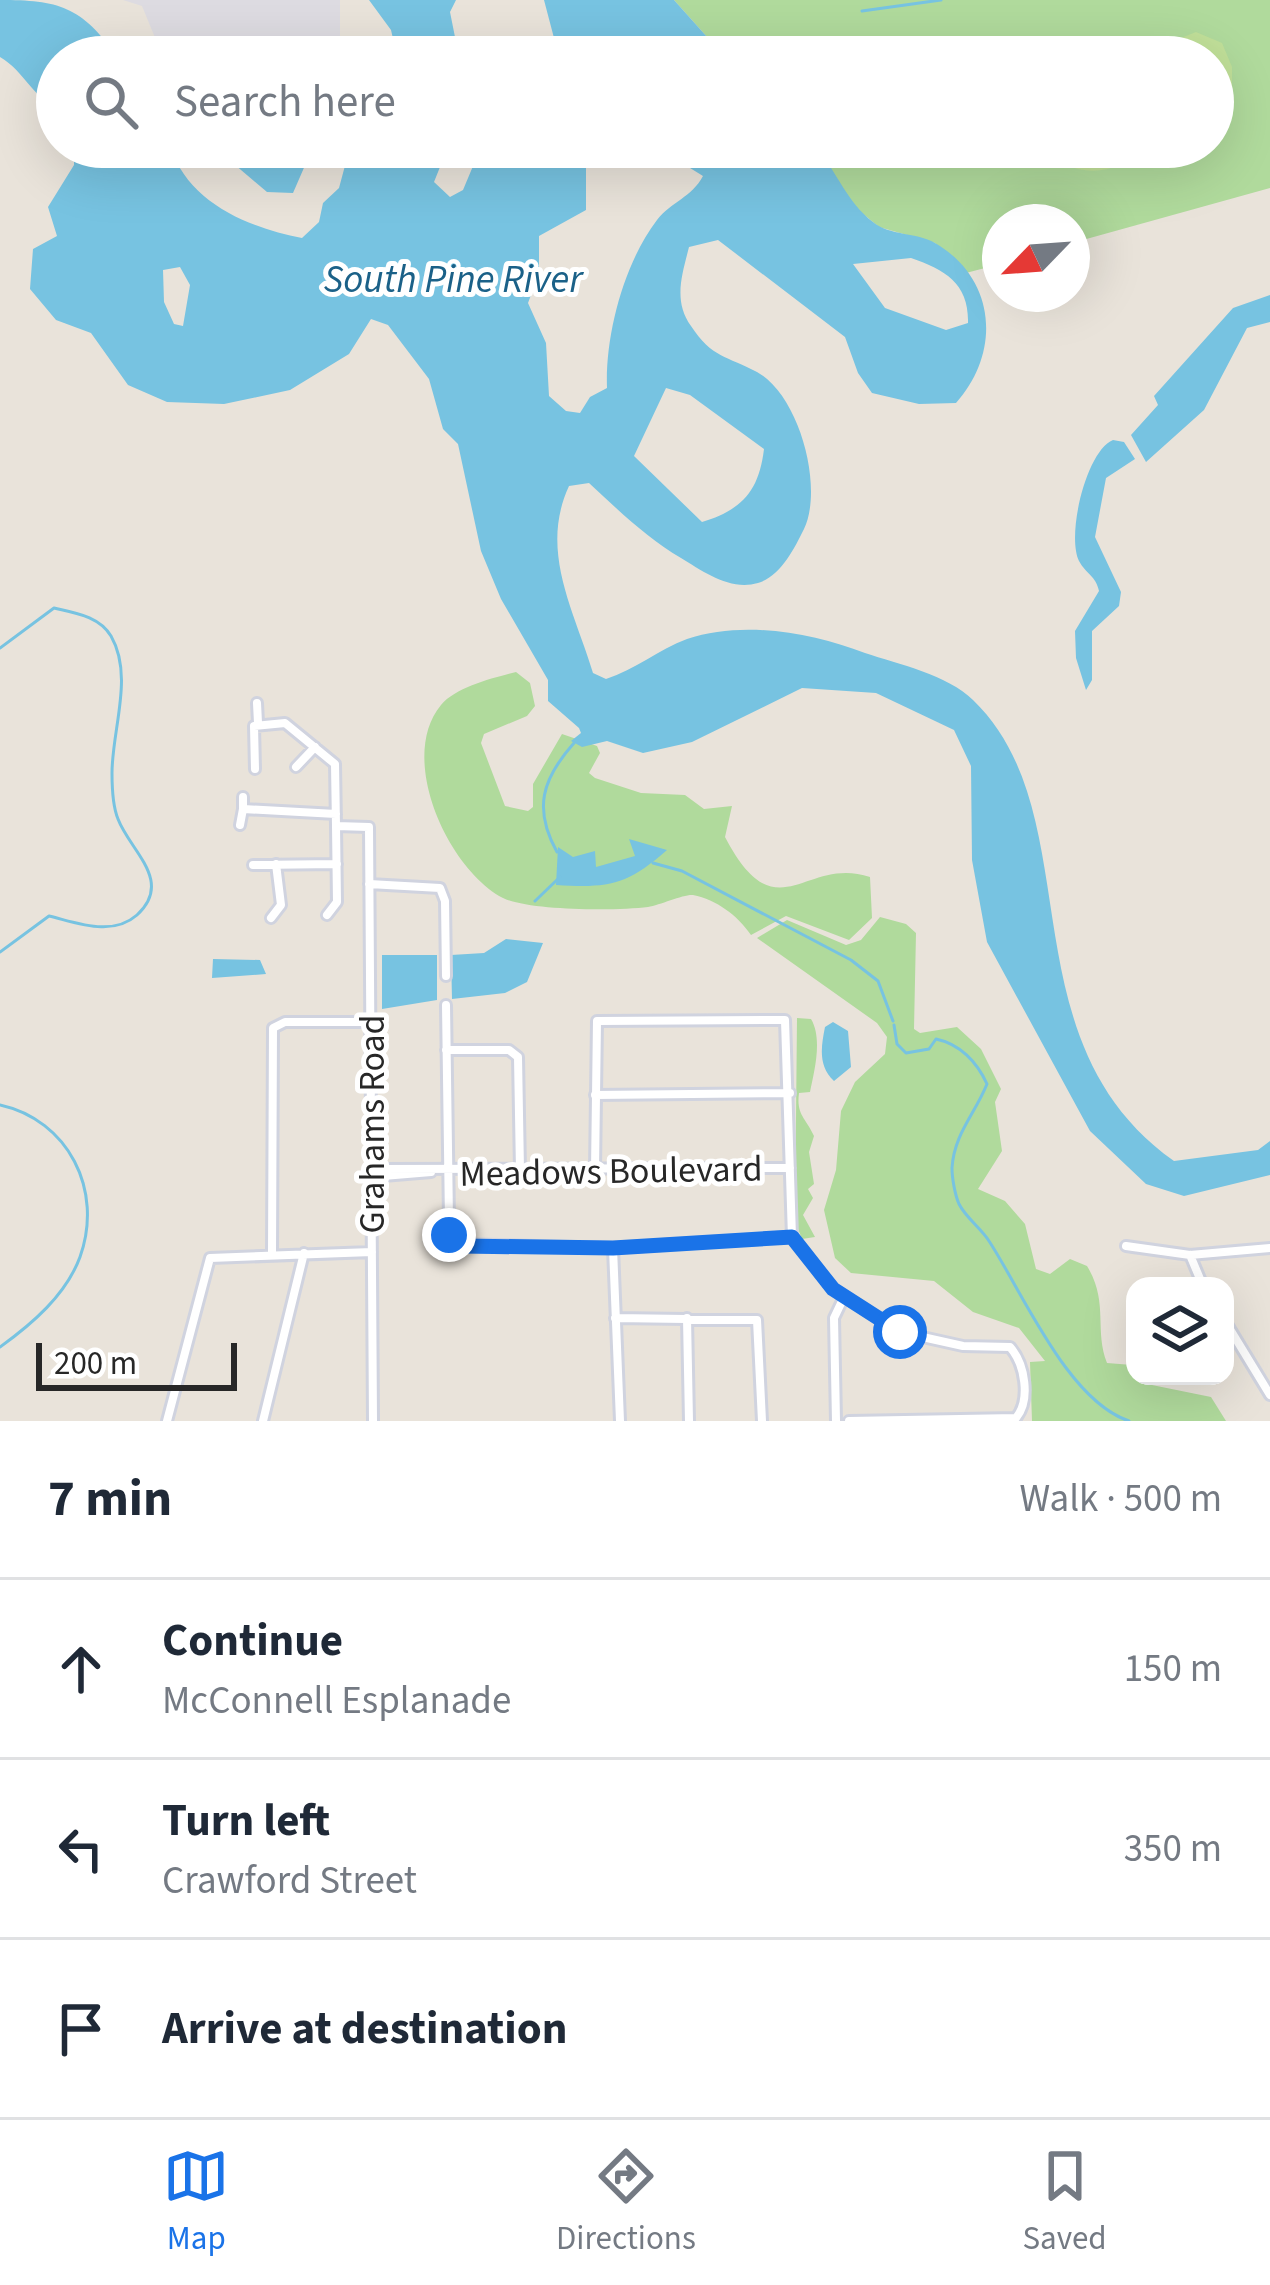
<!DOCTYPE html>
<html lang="en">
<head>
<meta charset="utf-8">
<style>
	:root { --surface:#fff; --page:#f6f6f7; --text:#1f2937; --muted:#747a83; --line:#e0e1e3; --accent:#1a73e8 }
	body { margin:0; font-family:"Source Sans 3",sans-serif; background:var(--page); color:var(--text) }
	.controls { position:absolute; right:36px; bottom:36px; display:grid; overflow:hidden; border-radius:24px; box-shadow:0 12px 48px #0002 }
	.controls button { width:108px; height:108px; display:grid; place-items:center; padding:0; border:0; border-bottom:3px solid var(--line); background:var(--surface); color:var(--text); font:60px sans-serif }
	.compass { position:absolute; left:982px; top:204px; width:108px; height:108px; border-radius:50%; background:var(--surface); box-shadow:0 12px 48px #0002; rotate:245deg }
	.scale { position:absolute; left:36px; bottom:30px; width:201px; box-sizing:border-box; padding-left:12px; border:6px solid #272727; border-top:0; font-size:33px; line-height:42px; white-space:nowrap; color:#272727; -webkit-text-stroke:9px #fff; paint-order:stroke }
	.stop { position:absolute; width:36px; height:36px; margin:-27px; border:9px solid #1a73e8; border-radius:50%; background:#fff }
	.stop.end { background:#1a73e8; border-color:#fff; box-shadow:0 3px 12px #0008 }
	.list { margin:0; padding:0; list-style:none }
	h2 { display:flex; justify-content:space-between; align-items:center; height:156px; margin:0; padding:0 48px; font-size:51px }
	h2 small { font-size:39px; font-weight:400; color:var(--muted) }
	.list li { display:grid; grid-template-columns:78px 1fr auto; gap:36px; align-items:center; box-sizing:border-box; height:180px; padding:0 48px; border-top:3px solid var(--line) }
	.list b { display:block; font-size:45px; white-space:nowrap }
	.list p { margin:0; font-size:39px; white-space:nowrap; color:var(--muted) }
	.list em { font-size:39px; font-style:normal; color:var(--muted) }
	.icon { flex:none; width:66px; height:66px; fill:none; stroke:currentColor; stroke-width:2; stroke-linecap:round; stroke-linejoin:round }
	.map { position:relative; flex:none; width:1270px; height:1421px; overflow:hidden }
	.search { position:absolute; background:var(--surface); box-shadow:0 12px 48px #0002; left:36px; right:36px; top:36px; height:132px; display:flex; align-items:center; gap:30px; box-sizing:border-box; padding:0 42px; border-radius:66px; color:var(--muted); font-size:45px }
	.sheet { height:696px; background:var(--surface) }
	nav { display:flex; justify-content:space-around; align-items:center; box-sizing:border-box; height:168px; border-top:3px solid var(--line); background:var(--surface); font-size:33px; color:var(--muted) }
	nav a { display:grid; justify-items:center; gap:6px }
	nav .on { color:var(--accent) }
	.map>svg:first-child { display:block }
	.industrial { fill:#dddbe1 }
	.green { fill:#b0da9c }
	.pitch { fill:#c1e099 }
	.water { fill:#77c3e1; fill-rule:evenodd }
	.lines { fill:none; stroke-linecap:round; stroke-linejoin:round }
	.stream { stroke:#77c3e1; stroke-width:3 }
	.minor-casing { stroke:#d0d3df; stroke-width:14 }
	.minor { stroke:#fff; stroke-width:8 }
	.route { stroke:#1a73e8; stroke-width:15 }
	.labels { text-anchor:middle; stroke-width:10; stroke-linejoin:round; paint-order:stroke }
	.street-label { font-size:36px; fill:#272727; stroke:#fff }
	.water-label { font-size:39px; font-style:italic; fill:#1b6188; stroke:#fff }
</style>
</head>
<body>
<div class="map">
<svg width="1270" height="1421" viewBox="0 0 1270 1421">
	<rect width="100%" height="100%" fill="#e9e3da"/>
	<!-- industrial -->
	<path class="industrial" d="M123,0H340V56L163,57L142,6Z"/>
	<!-- green -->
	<path class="green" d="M674,0H1270V188L1072,243V222H1000V264L966,273L935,243L879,227L851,204L817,147H1213V57H725Z
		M516,672L530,683L535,706L527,716L484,734L481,743L505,806L528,811L533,807V784L562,734L597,746L600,753L589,773L595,778L641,793L685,795L704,809L732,806L725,837C777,936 804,855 870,877L872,918L849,940L786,916L751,935C737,915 717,900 693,895C684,894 660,905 648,907C617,911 529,911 503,898C448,869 397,758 441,705C456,687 493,678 516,672Z
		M880,917L906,924L916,933L914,1029L920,1033L957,1027L981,1049L1001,1089L995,1102L1002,1151L978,1189L1005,1201L1025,1224L1036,1269L1050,1274L1070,1259L1087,1266C1109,1302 1094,1330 1107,1363L1132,1365L1135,1376L1152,1385L1211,1397L1226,1421H1032L1030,1362L1045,1361L1019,1328L973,1312L934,1281L851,1273L835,1258L824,1210L836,1170L841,1111L855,1082L885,1054L887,1037L877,1023L757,938L787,920L846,945L861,940Z
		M797,1018L811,1019C823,1039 814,1072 810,1092L799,1093C796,1115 806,1118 814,1136L809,1152L814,1184L808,1189L813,1198L803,1215L815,1237L802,1239L795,1221Z"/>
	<!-- pitch -->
	<path class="pitch" d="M1196,32L1222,43L1232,67V93L1213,108V57H1153L1161,46Z
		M1042,147H1145C1115,178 1071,179 1042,147Z"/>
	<!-- water -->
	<path class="water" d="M0,0C58,0 82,6 117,57H57V109C31,95 24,71 0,57Z
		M369,0H456L450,12L459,57L397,56L391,30Z
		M544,0H674L725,57H559Z
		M74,147H171C187,202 249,228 302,238L319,222L323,203L339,188L350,147H448L434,182L450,197L463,190L481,147H569L586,165V210L539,236V274L528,303L546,343L549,396L566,411L580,413L590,397L607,388C605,335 624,263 657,220C671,202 692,197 703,176L656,147H817C837,173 847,202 873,222C890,236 916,232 935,243C997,279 1001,353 956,403L919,404L872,393L858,373L845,337L718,240L689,247C682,275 673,301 691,326C712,358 727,356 757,372C799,395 824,487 804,529C794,549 781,576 758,583C730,591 704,572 681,558C647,538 618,510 589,483L569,486C539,551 574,610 593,673L606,679C635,670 659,649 687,639C744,620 812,633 865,653C898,664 948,675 973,700C1093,816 1002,1039 1174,1161L1258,1150L1270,1141V1175L1184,1196L1146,1184L1090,1131L987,942L972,860L971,766L954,730L876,693L802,688L692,742L643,753L607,741L582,747L571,741L581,733L579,728L548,701V680L501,599L481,551L458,444L443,429L429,379L388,325L371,319L349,354L290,390L224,404L167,402L128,385L91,333L56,320L30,289L33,249L57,236L48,207L74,165ZM911,258C946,270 969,284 968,323L946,330L885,308L853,264ZM180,267L190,285L183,326L174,324L164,302L163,270ZM666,388L690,395L764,449C759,491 742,510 702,522L634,456Z
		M214,147H313L293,193L267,192Z
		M1270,295V322L1247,328L1204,410L1146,462L1131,435L1158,405L1154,396L1233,308Z
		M1113,440L1124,442L1135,459L1106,478L1095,537L1121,592L1119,606L1092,631V680L1086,690L1076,658L1075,631L1099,591C1096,576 1086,574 1079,561C1066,534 1087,450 1113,440Z
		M629,839L667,850C626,886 608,888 556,885L558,847L573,857L595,851L596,867L635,856Z
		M506,939L543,943L527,982L505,993L452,999L451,955L484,953Z
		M382,955H437V1000L382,1009Z
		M213,959L260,960L266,974L212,978Z
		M833,1022L848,1031L851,1067L834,1081C818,1066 821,1047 825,1027Z"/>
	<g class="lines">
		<!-- stream -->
		<path class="stream" d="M862,11L941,0
			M0,648L54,608C75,613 99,616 111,636C134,676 112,729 112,773C112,785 113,807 118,819C130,851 174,881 137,915C112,937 78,923 49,916L0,952
			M557,852C533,809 542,779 574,743
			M653,863L682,871L851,960L878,981L893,1021
			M535,901L560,877
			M894,1025L897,1044L906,1053L929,1049L936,1039C960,1044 977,1062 987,1084C975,1114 954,1134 952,1168C952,1178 955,1195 959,1204C966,1218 981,1228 989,1241C1023,1293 1068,1401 1129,1421
			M0,1105C68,1120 104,1190 80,1257C66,1295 32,1324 0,1347"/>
		<defs>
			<path id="minor" d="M257,703L258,723
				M296,767L315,747
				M255,769L254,726L285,723L335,764L336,826L369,827L373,1421
				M243,797V809
				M240,825L243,809L336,814
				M253,865L337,864
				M369,884L440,888L445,901L446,976
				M327,915L337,902L336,826
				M271,918L281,905L276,864
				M446,1005L449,1221L456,1244L613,1248L792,1237
				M446,1050H509L518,1057L520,1171
				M595,1095L790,1093
				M371,1169L790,1168
				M595,1170L597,1021L785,1020L792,1237L833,1289L900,1332L963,1346L1010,1347C1025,1364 1031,1400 1016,1418L849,1421
				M371,1177L431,1172
				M1126,1246L1190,1255L1270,1248
				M613,1248L620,1421
				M272,1253L273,1028L285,1022H370
				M1190,1255L1203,1286
				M615,1318L757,1320L762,1421
				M687,1318L689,1421
				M1225,1321L1270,1395
				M167,1421L210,1258L372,1252
				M263,1421L304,1253
				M836,1421L834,1318L844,1297"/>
		</defs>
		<!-- minor casing -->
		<use href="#minor" class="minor-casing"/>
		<!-- minor -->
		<use href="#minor" class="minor"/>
	</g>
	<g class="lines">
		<!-- route -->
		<path class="route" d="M449,1235L461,1246L613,1248L792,1237L833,1289L900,1332"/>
	</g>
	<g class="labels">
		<!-- street labels -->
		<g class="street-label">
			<text transform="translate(371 1124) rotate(-90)" y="13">Grahams Road</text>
			<text transform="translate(611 1170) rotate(-1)" y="13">Meadows Boulevard</text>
		</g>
		<!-- water labels -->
		<g class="water-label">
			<text x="453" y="292">South Pine River</text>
		</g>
	</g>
</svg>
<div class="controls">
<button><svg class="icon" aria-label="layers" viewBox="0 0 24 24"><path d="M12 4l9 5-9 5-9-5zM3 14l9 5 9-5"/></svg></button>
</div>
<svg class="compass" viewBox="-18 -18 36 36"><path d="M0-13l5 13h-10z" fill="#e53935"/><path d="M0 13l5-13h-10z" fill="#747a83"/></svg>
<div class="scale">200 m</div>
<div class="stop" style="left:900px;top:1332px"></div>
<div class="stop end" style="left:449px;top:1235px"></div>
<div class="search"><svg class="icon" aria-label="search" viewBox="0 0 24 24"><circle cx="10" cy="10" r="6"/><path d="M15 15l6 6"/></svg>Search here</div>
</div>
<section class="sheet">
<h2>7 min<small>Walk · 500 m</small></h2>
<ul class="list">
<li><svg class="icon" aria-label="ahead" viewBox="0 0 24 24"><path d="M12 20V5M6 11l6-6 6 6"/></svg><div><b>Continue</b><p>McConnell Esplanade</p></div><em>150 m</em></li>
<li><svg class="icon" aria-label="left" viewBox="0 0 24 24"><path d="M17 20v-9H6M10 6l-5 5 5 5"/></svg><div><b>Turn left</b><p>Crawford Street</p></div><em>350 m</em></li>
<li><svg class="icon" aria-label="arrive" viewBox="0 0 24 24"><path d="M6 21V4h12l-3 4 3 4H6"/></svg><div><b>Arrive at destination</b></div></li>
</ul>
</section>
<nav>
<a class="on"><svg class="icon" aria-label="map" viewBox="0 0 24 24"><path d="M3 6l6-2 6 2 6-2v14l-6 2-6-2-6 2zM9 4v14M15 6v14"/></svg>Map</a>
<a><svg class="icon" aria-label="directions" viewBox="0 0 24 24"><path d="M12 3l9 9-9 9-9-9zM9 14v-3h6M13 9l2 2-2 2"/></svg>Directions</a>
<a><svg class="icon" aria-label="saved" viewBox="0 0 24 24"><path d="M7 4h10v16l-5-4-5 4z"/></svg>Saved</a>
</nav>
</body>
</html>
